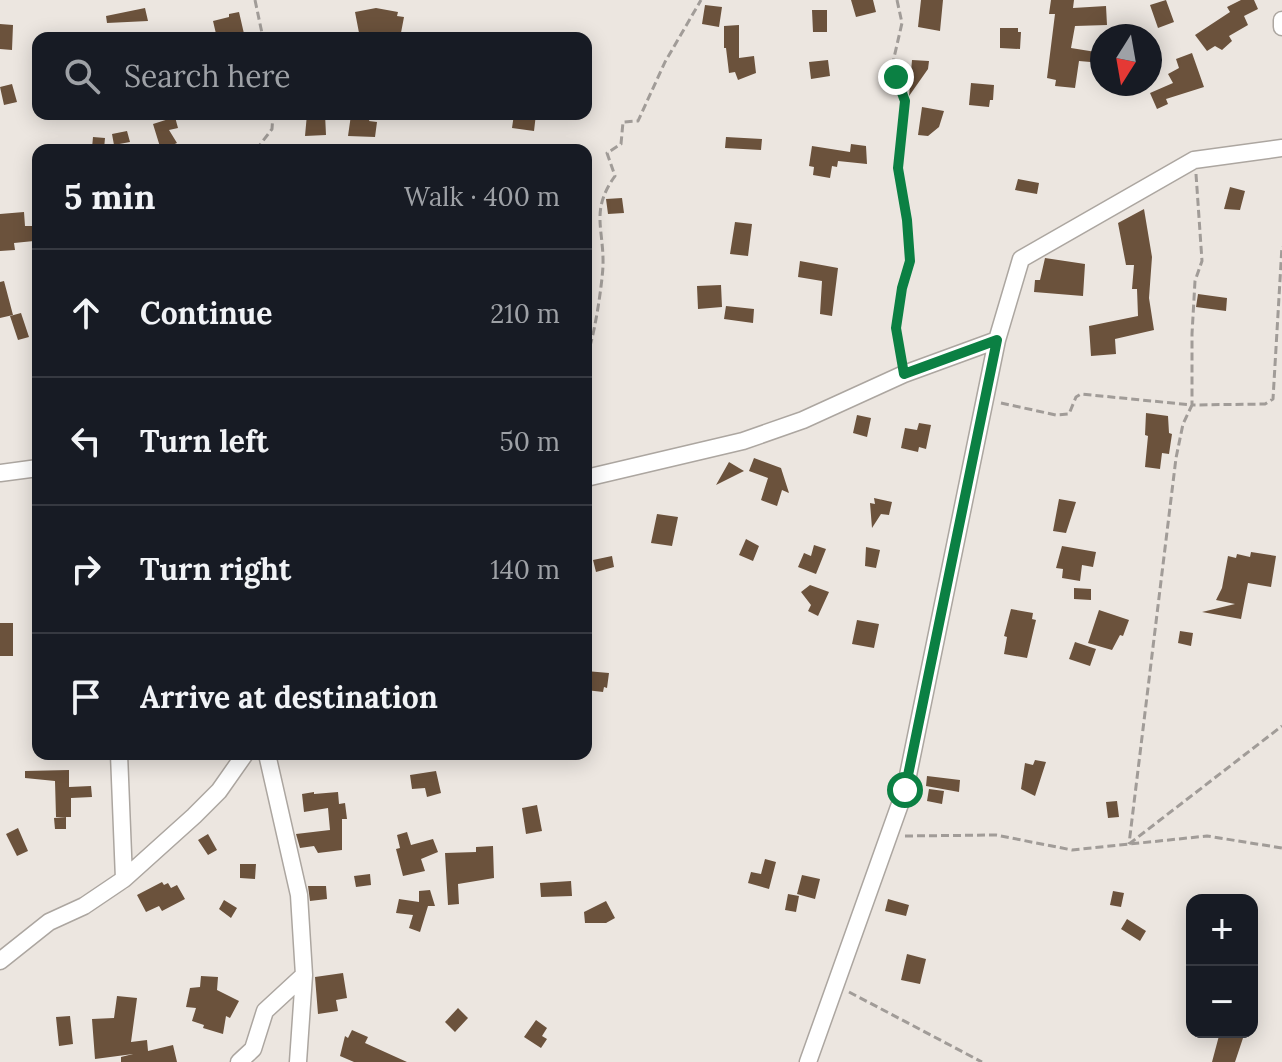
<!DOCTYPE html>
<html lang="en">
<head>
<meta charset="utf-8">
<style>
	:root { --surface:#171b24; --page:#20242c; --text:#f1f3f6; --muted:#9ea1a6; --line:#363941 }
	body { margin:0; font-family:Lora,serif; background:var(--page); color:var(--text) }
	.controls { position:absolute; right:24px; bottom:24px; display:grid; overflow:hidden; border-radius:16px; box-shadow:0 4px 20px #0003 }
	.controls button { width:72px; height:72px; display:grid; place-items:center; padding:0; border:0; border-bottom:2px solid var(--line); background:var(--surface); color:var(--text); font:40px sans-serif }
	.compass { position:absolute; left:1090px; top:24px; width:72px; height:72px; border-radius:50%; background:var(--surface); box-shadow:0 4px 20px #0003; rotate:191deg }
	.stop { position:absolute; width:24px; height:24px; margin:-18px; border:6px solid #0b8043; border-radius:50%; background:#fff }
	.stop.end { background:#0b8043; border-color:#fff; box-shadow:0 2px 8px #0008 }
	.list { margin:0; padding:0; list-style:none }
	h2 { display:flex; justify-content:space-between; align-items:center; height:104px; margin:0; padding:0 32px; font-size:34px }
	h2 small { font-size:26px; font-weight:400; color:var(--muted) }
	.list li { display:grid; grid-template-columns:52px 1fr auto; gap:24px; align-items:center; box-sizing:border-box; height:128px; padding:0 32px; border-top:2px solid var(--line) }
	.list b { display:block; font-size:30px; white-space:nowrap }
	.list em { font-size:26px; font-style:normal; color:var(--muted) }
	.icon { flex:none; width:44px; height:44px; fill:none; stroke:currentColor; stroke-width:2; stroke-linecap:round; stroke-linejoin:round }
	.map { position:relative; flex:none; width:1282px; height:1062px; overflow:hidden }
	.search { position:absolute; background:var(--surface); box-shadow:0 4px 20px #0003; left:32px; top:32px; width:560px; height:88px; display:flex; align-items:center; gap:20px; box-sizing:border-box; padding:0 28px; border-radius:16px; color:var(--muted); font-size:30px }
	.panel { position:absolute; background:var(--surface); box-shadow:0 4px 20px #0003; left:32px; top:144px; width:560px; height:616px; border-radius:16px }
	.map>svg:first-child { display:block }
	.building { fill:#6b523c }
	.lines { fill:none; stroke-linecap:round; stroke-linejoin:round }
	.street-casing { stroke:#aca6a0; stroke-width:19 }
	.path { stroke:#a19c98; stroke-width:3; stroke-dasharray:8 4; stroke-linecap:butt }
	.street { stroke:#fff; stroke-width:16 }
	.route { stroke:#0b8043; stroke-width:10 }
</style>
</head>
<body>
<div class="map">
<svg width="1282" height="1062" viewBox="0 0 1282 1062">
	<rect width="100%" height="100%" fill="#ece6e0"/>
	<!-- building -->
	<path class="building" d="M851,0H873L876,12L856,17Z
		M921,0H943L940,31L918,27Z
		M1051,0H1074L1073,8L1106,6L1107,25L1075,26L1071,48L1102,53V63L1079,61L1075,88L1055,86L1056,80L1047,78L1055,14H1049Z
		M1166,0L1174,22L1158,28L1150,5Z
		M1241,0H1254L1258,9L1244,16L1248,25L1229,36L1232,41L1222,50L1215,46L1207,51L1195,35L1230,12L1227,7Z
		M705,5L722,7L719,27L702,24Z
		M145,8L148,21L107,23L106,16Z
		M376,8L398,12L397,16L404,17L400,38H360L355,12Z
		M812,10H827V32H813Z
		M239,12L245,38H217L213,21L229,17V14Z
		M0,24L13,25L12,50L0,49Z
		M739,25V58L754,56L756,73L738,80L735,72L729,73L726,48H724V26Z
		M1000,28H1018V32H1021L1020,49L1000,48Z
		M1192,53L1204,87L1166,99L1168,104L1157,109L1150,93L1173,83L1168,74L1179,68L1176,59Z
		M828,60L830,76L811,79L809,62Z
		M912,60L929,61L928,69L909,96Z
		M971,83L994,85L993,100H990L989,107L969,105Z
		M12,84L17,102L4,105L0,87Z
		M922,107L944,111L939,127L928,136L918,135Z
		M307,114H325L326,135L305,136Z
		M514,114H536L534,131L512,128Z
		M351,115L370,118L369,121L377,122L375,137L348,136Z
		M175,117L178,128L169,130L177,143L161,150L153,124Z
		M127,131L130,142L114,145L112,134Z
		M93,137L105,138L104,149L92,148Z
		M726,137L762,139L761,150L725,148Z
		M851,144L866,146L867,164L838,161L837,167L832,166L830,178L813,175L814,167L809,166L812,146L850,152Z
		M1018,179L1039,183L1037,194L1015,190Z
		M1230,187L1245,191L1240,210L1224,209Z
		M622,198L624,213L608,214L606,199Z
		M1144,209L1152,257L1149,298L1154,330L1115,339L1116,354L1091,356L1089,326L1138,316L1137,289H1132L1134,265H1126L1118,223Z
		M24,212L25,226H33L34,241L14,243L15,250L0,251V214Z
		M735,222L752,224L748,256L730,254Z
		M1045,258L1085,264L1083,296L1034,292L1035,280H1040Z
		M800,261L838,268L832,316L820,314L822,281L798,277Z
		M4,281L13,315L0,318V282Z
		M721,285L722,307L698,309L697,286Z
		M1198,294L1227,298L1226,311L1196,307Z
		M726,306L754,309L753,323L724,319Z
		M21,313L29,337L18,340L10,316Z
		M1146,413L1168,416L1169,433L1172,434L1169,454L1162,453L1160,469L1145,467L1148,436L1145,435Z
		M857,415L871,418L867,437L853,433Z
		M919,423L931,425L926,449L919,447L918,452L901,448L905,428L917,430Z
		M754,458L781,468L789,493L782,490L777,506L761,500L768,478L749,471Z
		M729,462L744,471L716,485Z
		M874,498L892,502L889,515L881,514L872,528L870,503L875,504Z
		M1059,499L1076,502L1066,533L1053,531Z
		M657,514L678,517L672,546L651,543Z
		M746,539L759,546L753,561L739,555Z
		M814,545L826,549L816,574L798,567L804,553L811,556Z
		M1062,546L1096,552L1093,567L1082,565L1080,581L1062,578L1063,569L1056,568Z
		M866,547L880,550L876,568L865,566Z
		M1251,552L1276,556L1271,587L1248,583L1241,619L1202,612L1235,604L1216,600L1222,588L1228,556L1236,558L1237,554L1250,557Z
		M612,556L614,567L596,572L593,560Z
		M810,585L829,592L818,616L808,611L811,605L801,592Z
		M1074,588L1091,589V600L1074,599Z
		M1011,609L1033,613L1032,619L1036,620L1027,658L1004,654L1007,637L1004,636Z
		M1099,610L1129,620L1123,636L1120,635L1112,650L1088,643Z
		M857,620L879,624L874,648L852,644Z
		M0,623H13V656H0Z
		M1180,631L1193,633L1191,646L1178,643Z
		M1075,642L1096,649L1090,666L1069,659Z
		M586,671L609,673L607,688L604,687L603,692L586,690Z
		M1035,760L1046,762L1035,796L1021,789L1025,763L1033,765Z
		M69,770V787L91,786L92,797L71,798V817H56L55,781L25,778V771Z
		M436,771L441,793L427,797L425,788L412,789L410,775Z
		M927,776L960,780L959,792L926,786Z
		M929,789L944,791L942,804L927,801Z
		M314,792V794L338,792L339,804L345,803L347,819H342V850L318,853L314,846L300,848L296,834L330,830L328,808L304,812L302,794Z
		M1117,801L1119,817L1108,818L1106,802Z
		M537,805L542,831L526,834L522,808Z
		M66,817V829H55L54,818Z
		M18,828L28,851L17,856L6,834Z
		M407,832L411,845L433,839L438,852L421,859L425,871L403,876L396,849L400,848L397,835Z
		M208,834L217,850L208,855L198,840Z
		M493,846L494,878L458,884L459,904L448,905L445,853L476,852V847Z
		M765,859L776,862L769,889L748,883L751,872L761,874Z
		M240,864H256L255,879L240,878Z
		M370,874L371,885L356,887L354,876Z
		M802,875L820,879L815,899L797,894Z
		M571,881L572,896L541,897L540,883Z
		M162,882L164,885L168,883L171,888L177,885L185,899L162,911L159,906L146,912L137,895Z
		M308,886H326L327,899L310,901Z
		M430,890L435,906H428L420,932L409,928L413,915L396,913L399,899L419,902V891Z
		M1113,891L1124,893L1121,907L1110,905Z
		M788,894L799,896L796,912L785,910Z
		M888,899L909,905L906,916L885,911Z
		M224,900L237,908L231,918L219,909Z
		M606,901L615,918L606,923H585L584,912Z
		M1127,919L1146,931L1140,941L1121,929Z
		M907,954L926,959L920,984L901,980Z
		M343,973L347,998L336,1000L338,1011L318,1014L315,977Z
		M201,976L218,977L217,990L239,1001L230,1018L226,1016L223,1034L203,1028L204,1025L192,1021L196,1008L186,1007L190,988L200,987Z
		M117,996L137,998L131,1042L147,1040L148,1051L173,1045L177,1062H121V1057L133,1054L95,1059L92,1019L114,1018Z
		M458,1008L468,1018L455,1032L445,1022Z
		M70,1016L73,1044L59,1046L56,1017Z
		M536,1020L547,1028L542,1036L547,1039L541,1048L524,1037Z
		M352,1030L368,1037L365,1043L407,1062H354L340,1056L345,1036L348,1038Z
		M1220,1032L1243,1038L1235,1062H1212Z"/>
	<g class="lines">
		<defs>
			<path id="street" d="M1282,20V27
				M997,340L1021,259L1194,160L1282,148
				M0,473L38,468
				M586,478L743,441L803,420L904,374L997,340L905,790L808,1062
				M119,754L124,879
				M267,754L299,895L304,975L298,1062
				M0,961L49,922L84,906L124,879L194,816L219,791L245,754
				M239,1062L253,1049L265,1011L304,975"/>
		</defs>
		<!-- street casing -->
		<use href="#street" class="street-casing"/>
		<!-- path -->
		<path class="path" d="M255,0L263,38
			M897,0L902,23L893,62L905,101L898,168L907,220L910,261L902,288L896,328L902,358
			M256,150L272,129L273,114
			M1196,174L1202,261L1195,281L1192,334V405L1265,404L1273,399L1282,246
			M586,358C594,340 602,286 603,266C604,228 590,211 615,176L607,153L621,144L623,122L638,121L665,62L701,0
			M1001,403L1056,415L1069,414L1076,397L1081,394L1192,405L1183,424L1176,458L1129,844
			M905,836L996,835L1072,850L1207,836L1282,848
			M1129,844L1282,726
			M849,992L982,1062"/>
		<!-- street -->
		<use href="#street" class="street"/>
	</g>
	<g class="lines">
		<!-- route -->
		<path class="route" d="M896,77L905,101L898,168L907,220L910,261L902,288L896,328L904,374L997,340L905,790"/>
	</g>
</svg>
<div class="controls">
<button>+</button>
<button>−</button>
</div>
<svg class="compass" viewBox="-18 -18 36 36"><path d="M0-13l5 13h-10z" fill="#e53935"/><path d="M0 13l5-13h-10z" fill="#9ea1a6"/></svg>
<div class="stop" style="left:905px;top:790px"></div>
<div class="stop end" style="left:896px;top:77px"></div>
<div class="search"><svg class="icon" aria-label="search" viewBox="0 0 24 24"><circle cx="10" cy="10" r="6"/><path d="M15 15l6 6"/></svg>Search here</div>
<section class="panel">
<h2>5 min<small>Walk · 400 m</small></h2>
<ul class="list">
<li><svg class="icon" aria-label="ahead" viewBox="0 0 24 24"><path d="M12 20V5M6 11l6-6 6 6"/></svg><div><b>Continue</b></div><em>210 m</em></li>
<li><svg class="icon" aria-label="left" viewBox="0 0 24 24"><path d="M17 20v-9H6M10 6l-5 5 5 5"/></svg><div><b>Turn left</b></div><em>50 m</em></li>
<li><svg class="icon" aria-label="right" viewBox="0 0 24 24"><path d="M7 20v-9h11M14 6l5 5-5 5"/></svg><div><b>Turn right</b></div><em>140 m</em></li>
<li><svg class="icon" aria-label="arrive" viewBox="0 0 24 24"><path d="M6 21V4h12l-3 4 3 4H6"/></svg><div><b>Arrive at destination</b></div></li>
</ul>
</section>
</div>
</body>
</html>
